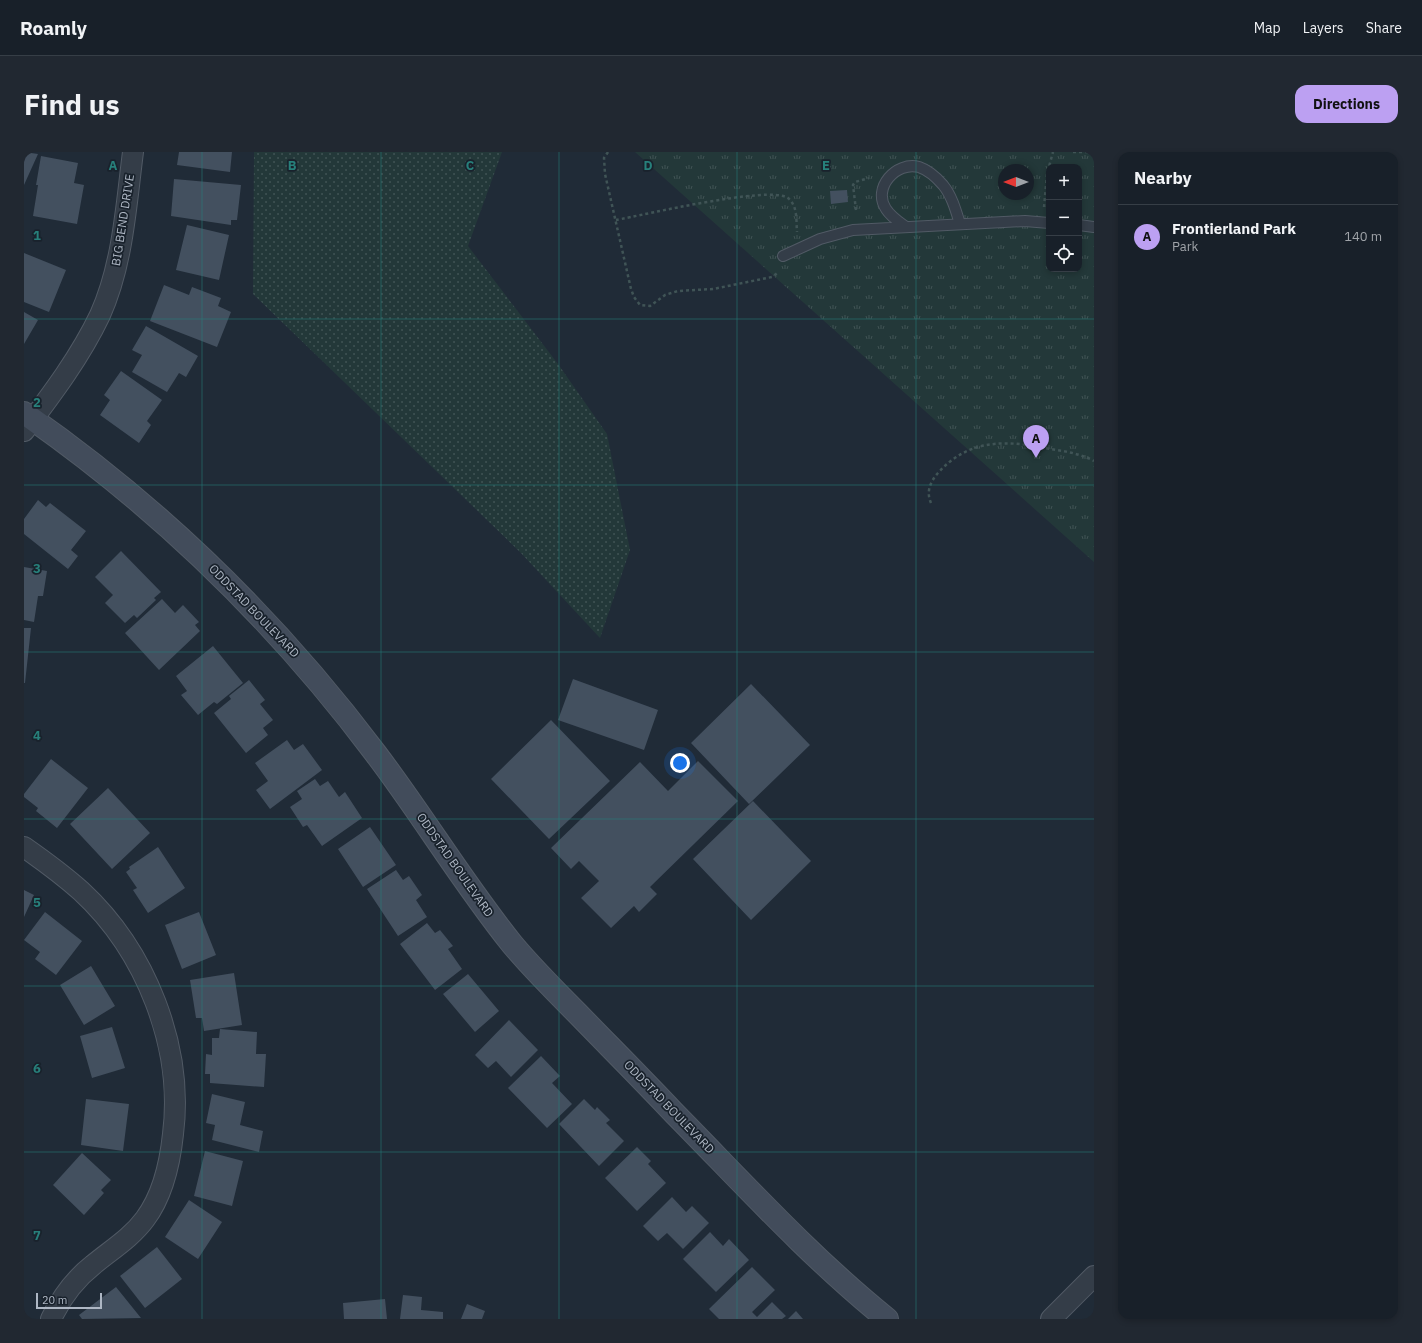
<!DOCTYPE html>
<html lang="en">
<head>
<meta charset="utf-8">
<style>
	:root { --surface:#182029; --page:#212831; --text:#f1f3f6; --muted:#9fa3a8; --line:#363e46; --accent:#bca0f2 }
	body { margin:0; font-family:"IBM Plex Sans",sans-serif; background:var(--page); color:var(--text) }
	.controls { position:absolute; right:12px; top:12px; display:grid; overflow:hidden; border-radius:8px; box-shadow:0 2px 6px #0003 }
	.controls button { width:36px; height:36px; display:grid; place-items:center; padding:0; border:0; border-bottom:1px solid var(--line); background:var(--surface); color:var(--text); font:20px sans-serif }
	.compass { position:absolute; left:974px; top:12px; width:36px; height:36px; border-radius:50%; background:var(--surface); box-shadow:0 2px 6px #0003; rotate:270deg }
	.scale { position:absolute; left:12px; bottom:10px; width:66px; box-sizing:border-box; padding-left:4px; border:2px solid #aeb7c4; border-top:0; font-size:11px; line-height:14px; white-space:nowrap; color:#aeb7c4; -webkit-text-stroke:3px #19222c; paint-order:stroke }
	.you { position:absolute; left:656px; top:611px; width:14px; height:14px; margin:-10px; border:3px solid #fff; border-radius:50%; background:#1a73e8; box-shadow:0 0 0 6px #1a73e833 }
	.badge { display:grid; place-items:center; width:26px; height:26px; border-radius:50%; background:var(--accent); color:#111; font-size:13px; font-weight:700 }
	.pin { position:absolute; translate:-50% -33px; filter:drop-shadow(0 1px 2px #0008) }
	.pin::after { content:''; position:absolute; top:21px; width:14px; height:12px; background:inherit; clip-path:polygon(0 0,100% 0,50% 100%) }
	.list { margin:0; padding:0; list-style:none }
	h2 { display:flex; justify-content:space-between; align-items:center; height:52px; margin:0; padding:0 16px; font-size:17px }
	h2 small { font-size:13px; font-weight:400; color:var(--muted) }
	.list li { display:grid; grid-template-columns:26px 1fr auto; gap:12px; align-items:center; box-sizing:border-box; height:64px; padding:0 16px; border-top:1px solid var(--line) }
	.list b { display:block; font-size:15px; white-space:nowrap }
	.list p { margin:0; font-size:13px; white-space:nowrap; color:var(--muted) }
	.list em { font-size:13px; font-style:normal; color:var(--muted) }
	.icon { flex:none; width:22px; height:22px; fill:none; stroke:currentColor; stroke-width:2; stroke-linecap:round; stroke-linejoin:round }
	.map { position:relative; flex:none; width:1070px; height:1167px; overflow:hidden; border-radius:12px }
	header { display:flex; align-items:center; gap:24px; box-sizing:border-box; height:56px; padding:0 20px; background:var(--surface); border-bottom:1px solid var(--line) }
	header strong { font-size:19px }
	nav { display:flex; gap:22px; margin-inline-start:auto; font-size:14px }
	.intro { display:flex; align-items:center; justify-content:space-between; box-sizing:border-box; height:96px; padding:0 24px }
	h1 { margin:0; font-size:28px }
	.button { padding:10px 18px; border-radius:12px; background:var(--accent); color:#111; font-size:14px; font-weight:700 }
	main { display:flex; gap:24px; padding:0 24px }
	aside { flex:1; background:var(--surface); border-radius:12px; box-shadow:0 2px 6px #0003 }
	.map>svg:first-child { display:block }
	.grass { fill:url(#grass-dots) }
	.park { fill:url(#park-tufts); fill-rule:evenodd }
	.building { fill:#43505f }
	.lines { fill:none; stroke-linecap:round; stroke-linejoin:round }
	.lane-casing { stroke:#515a65; stroke-width:12 }
	.street-casing { stroke:#515a65; stroke-width:22 }
	.secondary-casing { stroke:#515a65; stroke-width:24 }
	.path { stroke:#405456; stroke-width:2.5; stroke-dasharray:3 3; stroke-linecap:butt }
	.lane { stroke:#343d48; stroke-width:10 }
	.street { stroke:#343d48; stroke-width:20 }
	.secondary { stroke:#424c5b; stroke-width:22 }
	.grid { fill:none; stroke:#27807b; stroke-width:1; stroke-opacity:0.55 }
	.labels { text-anchor:middle; stroke-width:3.5; stroke-linejoin:round; paint-order:stroke }
	.street-label { font-size:12px; fill:#aeb7c4; stroke:#19222c }
	.grid-label { font-size:13px; text-anchor:middle; font-weight:bold; fill:#27807b; stroke:#19222c; stroke-width:3.5; stroke-linejoin:round; paint-order:stroke }
</style>
</head>
<body>
<header>
<strong>Roamly</strong>
<nav><a>Map</a><a>Layers</a><a>Share</a></nav>
</header>
<div class="intro"><h1>Find us</h1><a class="button">Directions</a></div>
<main>
<div class="map">
<svg width="1070" height="1167" viewBox="0 0 1070 1167">
	<defs>
		<pattern id="grass-dots" width="8" height="8" patternUnits="userSpaceOnUse"><rect width="8" height="8" fill="#233839"/><path d="M2 2h.1M6 6h.1" fill="none" stroke="#405354" stroke-width="1.8" stroke-linecap="round"/></pattern>
		<pattern id="park-tufts" width="24" height="20" patternUnits="userSpaceOnUse"><rect width="24" height="20" fill="#233839"/><path d="M3 7l-1-3M5 7V3M7 7l1-3M15 17l-1-3M17 17v-4M19 17l1-3" fill="none" stroke="#405354"/></pattern>
	</defs>
	<rect width="100%" height="100%" fill="#202b37"/>
	<!-- grass -->
	<path class="grass" d="M230,0H478L444,94L534,212L583,282L606,398L576,486L496,400L229,142Z"/>
	<!-- park -->
	<path class="park" d="M611,0H1070V410ZM1025,15H1055V117H1025ZM980,18H1004V42H980Z"/>
	<!-- building -->
	<path class="building" d="M0,0L14,2L0,33Z
		M155,0H208L206,20L153,13Z
		M17,4L54,11L50,31L60,33L53,72L9,64L14,33H12Z
		M150,27L217,33L213,68H207V73L147,64Z
		M823,38L824,50L807,52L806,39Z
		M163,73L205,83L195,128L152,118Z
		M0,101L42,118L25,160L0,150Z
		M140,133L165,143L168,135L197,146L194,154L207,160L193,195L126,169Z
		M0,160L14,168L0,192Z
		M122,174L174,204L162,225L155,221L143,240L108,220L118,203L108,198Z
		M97,219L138,248L123,269L127,273L115,291L76,263L86,248L80,243Z
		M14,348L22,355L26,351L62,379L47,398L54,404L44,417L0,382V367Z
		M97,399L137,440L130,446L132,448L113,466L110,463L101,471L81,451L89,443L71,425Z
		M0,415L23,419L19,444H14L10,470L0,468Z
		M138,447L151,461L159,453L175,470L171,473L176,479L135,518L101,481Z
		M0,476H7L1,531H0Z
		M189,494L219,531L193,552L190,550L174,563L157,543L163,539L152,524Z
		M549,527L634,558L620,598L534,568Z
		M225,528L241,548L236,552L249,568L239,576L244,583L222,601L190,561L207,547L205,544Z
		M727,532L786,593L725,652L667,591Z
		M527,568L586,629L525,687L467,627Z
		M263,588L270,598L279,592L298,618L246,657L232,638L244,629L231,611Z
		M27,607L64,636L33,676L12,659L14,656L0,645V642Z
		M674,609L714,649L626,735L633,742L615,760L610,754L587,776L557,746L575,729L555,709L547,717L527,696L616,610L644,639Z
		M291,627L296,634L304,629L315,645L321,640L338,666L298,694L283,673L279,675L266,655L278,647L273,639Z
		M84,636L126,681L88,717L46,672Z
		M729,649L787,709L727,768L669,707Z
		M346,675L372,713L339,735L314,697Z
		M134,695L161,736L124,761L109,738L113,736L102,720L106,717L105,715Z
		M372,718L379,728L385,724L398,743L392,748L403,765L374,784L343,737Z
		M0,738L10,743L0,765Z
		M21,760L58,789L32,823L11,807L16,800L0,788Z
		M175,760L192,803L158,817L141,773Z
		M403,771L411,781L416,778L429,794L424,797L438,817L411,838L376,792Z
		M67,814L91,854L60,873L36,833Z
		M210,821L218,873L180,879L178,866H172L166,828Z
		M444,822L475,859L451,880L419,842Z
		M485,868L514,898L487,925L472,909L464,916L451,903Z
		M88,875L101,916L68,926L56,884Z
		M196,877L233,880L232,902H242L240,935L186,931V922H181L182,902L188,903V886H195Z
		M517,904L536,924L528,931L548,952L523,976L484,936Z
		M188,942L221,950L216,973L239,979L235,1000L188,988L191,973L182,971Z
		M62,947L105,952L99,999L57,993Z
		M560,947L571,958L573,955L586,968L582,971L600,989L575,1014L535,972Z
		M613,995L627,1009L624,1012L642,1031L613,1059L581,1026Z
		M181,999L219,1009L208,1054L170,1044Z
		M58,1001L87,1028L77,1038L80,1041L60,1063L29,1033Z
		M648,1045L662,1060L668,1054L685,1071L659,1097L643,1081L634,1089L619,1074Z
		M165,1048L198,1070L174,1107L141,1085Z
		M686,1080L699,1094L705,1087L725,1108L692,1140L659,1107Z
		M133,1095L158,1127L121,1156L96,1124Z
		M728,1115L751,1138L728,1160L733,1165L748,1150L762,1164L758,1167H695L685,1157Z
		M92,1135L117,1166L58,1167L55,1163Z
		M379,1143L398,1145L397,1158L419,1160V1167H376Z
		M361,1147L363,1167H320L319,1151Z
		M443,1152L461,1159L458,1167H437Z
		M772,1159L779,1167H764Z"/>
	<g class="lines">
		<defs>
			<path id="lane" d="M1055,73L1070,75
				M882,75C875,70 867,65 862,57C848,36 872,9 895,15C904,18 913,26 919,33C928,44 932,59 936,72
				M759,104L796,87L829,78L1001,69L1025,71"/>
			<path id="street" d="M0,279C28,242 56,205 76,163C99,112 102,54 109,0
				M0,695C20,709 39,723 57,739C122,799 160,895 149,982C146,1011 139,1043 121,1067C107,1086 87,1098 69,1113C51,1127 37,1146 27,1167
				M1027,1167L1070,1124"/>
			<path id="secondary" d="M0,261C135,355 253,470 352,602C399,664 439,731 488,792C508,816 531,839 553,861C585,894 618,927 650,961C719,1031 786,1105 863,1167"/>
		</defs>
		<!-- lane casing -->
		<use href="#lane" class="lane-casing"/>
		<!-- street casing -->
		<use href="#street" class="street-casing"/>
		<!-- secondary casing -->
		<use href="#secondary" class="secondary-casing"/>
		<!-- path -->
		<path class="path" d="M584,0L580,6L581,22L607,137L610,145L616,153L626,154L641,143L654,139L689,137L748,125L755,120
			M1049,0H1066
			M1020,55L1023,22L1029,0
			M832,58L829,33L831,30L845,26
			M592,68C620,63 745,33 764,46C774,54 772,69 773,80
			M907,351C902,340 906,330 914,321C945,286 984,288 1026,297C1041,299 1057,302 1070,309"/>
		<!-- lane -->
		<use href="#lane" class="lane"/>
		<!-- street -->
		<use href="#street" class="street"/>
		<!-- secondary -->
		<use href="#secondary" class="secondary"/>
	</g>
	<!-- grid -->
	<path class="grid" d="M178,0V1167M357,0V1167M535,0V1167M713,0V1167M892,0V1167M0,167H1070M0,333H1070M0,500H1070M0,667H1070M0,834H1070M0,1000H1070"/>
	<g class="labels">
		<!-- street labels -->
		<g class="street-label">
			<text transform="translate(99 68) rotate(-81)" y="4">BIG BEND DRIVE</text>
			<text transform="translate(230 459) rotate(46)" y="4">ODDSTAD BOULEVARD</text>
			<text transform="translate(431 713) rotate(55)" y="4">ODDSTAD BOULEVARD</text>
			<text transform="translate(645 955) rotate(46)" y="4">ODDSTAD BOULEVARD</text>
		</g>
	</g>
	<g class="grid-label">
		<text x="89" y="18">A</text>
		<text x="268" y="18">B</text>
		<text x="446" y="18">C</text>
		<text x="624" y="18">D</text>
		<text x="802" y="18">E</text>
		<text x="13" y="88">1</text>
		<text x="13" y="255">2</text>
		<text x="13" y="421">3</text>
		<text x="13" y="588">4</text>
		<text x="13" y="755">5</text>
		<text x="13" y="921">6</text>
		<text x="13" y="1088">7</text>
	</g>
</svg>
<div class="controls">
<button>+</button>
<button>−</button>
<button><svg class="icon" aria-label="locate" viewBox="0 0 24 24"><circle cx="12" cy="12" r="6"/><path d="M12 2v4M12 18v4M2 12h4M18 12h4"/></svg></button>
</div>
<svg class="compass" viewBox="-18 -18 36 36"><path d="M0-13l5 13h-10z" fill="#e53935"/><path d="M0 13l5-13h-10z" fill="#9fa3a8"/></svg>
<div class="scale">20 m</div>
<div class="you"></div>
<div class="pin badge" style="left:1012px;top:306px">A</div>
</div>
<aside>
<h2>Nearby<small></small></h2>
<ul class="list">
<li><span class="badge">A</span><div><b>Frontierland Park</b><p>Park</p></div><em>140 m</em></li>
</ul>
</aside>
</main>
</body>
</html>
